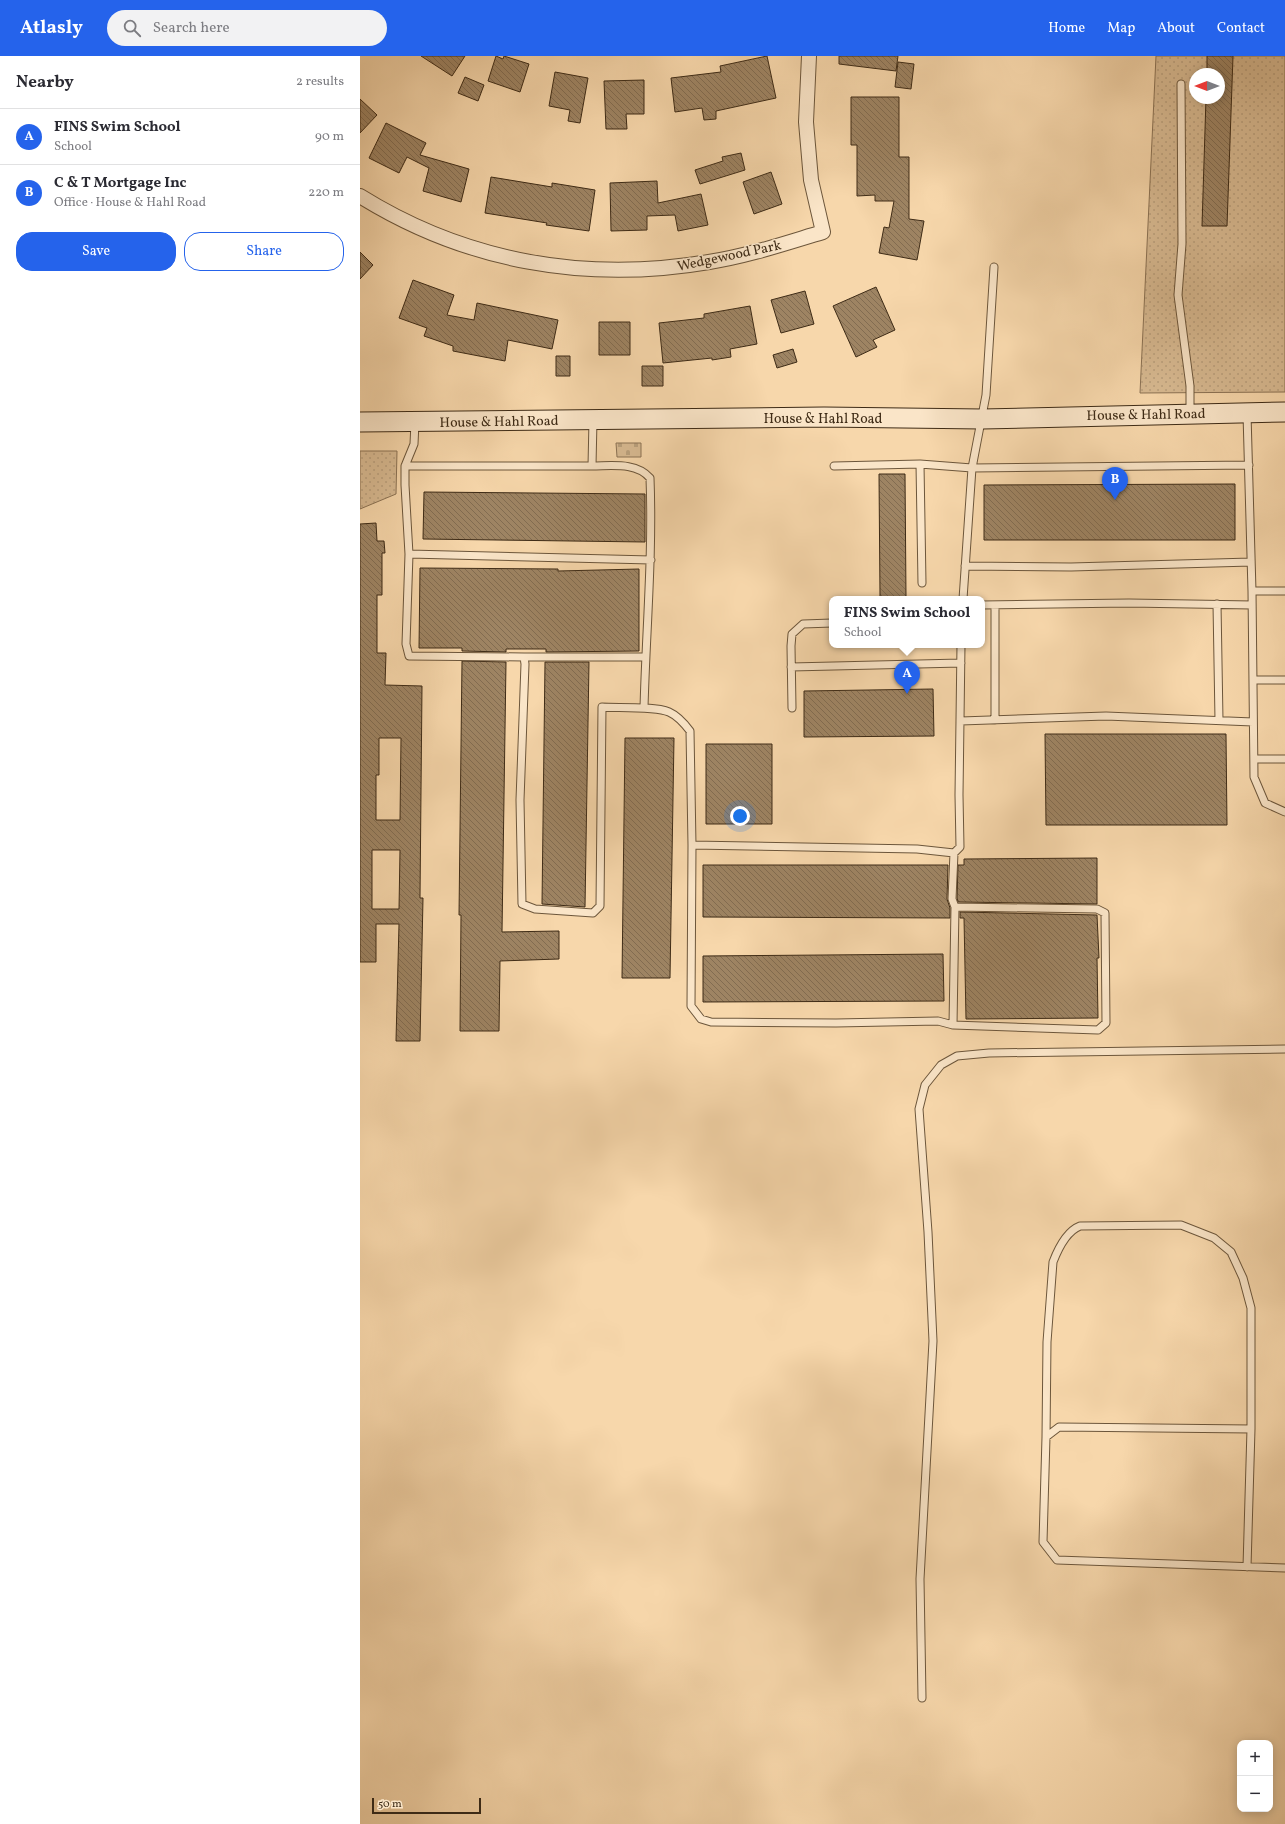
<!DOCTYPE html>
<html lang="en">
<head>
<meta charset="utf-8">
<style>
	:root { --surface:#fff; --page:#f2f2f3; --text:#2b2b33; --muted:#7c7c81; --line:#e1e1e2; --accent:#2563eb }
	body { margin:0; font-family:Vollkorn,serif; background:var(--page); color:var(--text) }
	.controls { position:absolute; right:12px; bottom:12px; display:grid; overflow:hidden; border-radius:8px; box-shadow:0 2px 10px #0003 }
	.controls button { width:36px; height:36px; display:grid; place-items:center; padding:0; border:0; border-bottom:1px solid var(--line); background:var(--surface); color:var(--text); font:20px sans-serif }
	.compass { position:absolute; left:829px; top:12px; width:36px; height:36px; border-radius:50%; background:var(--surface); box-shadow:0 2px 10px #0003; rotate:270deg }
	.scale { position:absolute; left:12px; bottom:10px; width:109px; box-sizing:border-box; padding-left:4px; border:2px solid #3e2b16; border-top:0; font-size:11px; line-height:14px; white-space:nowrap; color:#3e2b16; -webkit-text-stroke:3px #fae5c8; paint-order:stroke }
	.you { position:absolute; left:380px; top:760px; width:14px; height:14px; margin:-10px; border:3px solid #fff; border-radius:50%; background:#1a73e8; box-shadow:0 0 0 6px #1a73e833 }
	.badge { display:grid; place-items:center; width:26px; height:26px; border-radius:50%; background:var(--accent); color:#fff; font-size:13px; font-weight:700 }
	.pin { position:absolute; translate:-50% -33px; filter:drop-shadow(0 1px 2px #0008) }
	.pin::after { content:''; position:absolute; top:21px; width:14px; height:12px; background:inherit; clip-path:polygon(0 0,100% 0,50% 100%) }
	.popup { position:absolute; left:469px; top:540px; width:156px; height:52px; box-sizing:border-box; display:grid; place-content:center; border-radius:8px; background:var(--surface); filter:drop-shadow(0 1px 3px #0005); font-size:13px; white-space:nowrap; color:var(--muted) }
	.popup b { font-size:15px; color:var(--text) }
	.popup::after { content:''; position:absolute; left:50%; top:100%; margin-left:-8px; border:8px solid transparent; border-top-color:var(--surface) }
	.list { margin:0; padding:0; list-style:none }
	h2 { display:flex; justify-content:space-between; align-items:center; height:52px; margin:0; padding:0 16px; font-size:17px }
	h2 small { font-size:13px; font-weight:400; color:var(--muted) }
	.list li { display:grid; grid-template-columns:26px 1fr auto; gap:12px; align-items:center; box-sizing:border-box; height:56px; padding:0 16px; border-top:1px solid var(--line) }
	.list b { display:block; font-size:15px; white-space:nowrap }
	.list p { margin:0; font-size:13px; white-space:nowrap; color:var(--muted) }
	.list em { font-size:13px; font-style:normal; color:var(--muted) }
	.actions { display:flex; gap:8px; padding:12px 16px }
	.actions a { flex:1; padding:9px 0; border:1px solid var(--accent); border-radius:16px; text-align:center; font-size:14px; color:var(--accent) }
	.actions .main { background:var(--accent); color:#fff }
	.icon { flex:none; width:22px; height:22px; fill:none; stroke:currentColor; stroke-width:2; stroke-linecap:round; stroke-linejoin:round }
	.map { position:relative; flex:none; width:925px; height:1768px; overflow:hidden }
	header { display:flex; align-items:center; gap:24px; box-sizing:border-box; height:56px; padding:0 20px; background:var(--accent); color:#fff }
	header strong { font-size:19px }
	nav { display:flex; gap:22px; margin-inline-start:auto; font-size:14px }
	.search { width:280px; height:36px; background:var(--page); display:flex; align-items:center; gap:10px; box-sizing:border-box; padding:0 14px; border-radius:22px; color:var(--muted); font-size:15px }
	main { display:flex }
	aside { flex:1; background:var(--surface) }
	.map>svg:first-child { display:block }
	.grass { fill:url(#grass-dots); stroke:#8b7254; fill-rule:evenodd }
	.cemetery { fill:url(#cemetery-stones); stroke:#8b7254 }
	.building { fill:url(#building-back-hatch); stroke:#3e2b16; fill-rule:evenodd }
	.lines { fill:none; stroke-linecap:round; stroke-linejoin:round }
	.lane-casing { stroke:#6c563b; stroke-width:9 }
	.street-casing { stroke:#6c563b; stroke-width:16 }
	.secondary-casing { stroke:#3e2b16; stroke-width:21 }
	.lane { stroke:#fae5c8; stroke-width:7 }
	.street { stroke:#fae5c8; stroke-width:14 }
	.secondary { stroke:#fae5c8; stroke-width:19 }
	.labels { text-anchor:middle; stroke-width:3; stroke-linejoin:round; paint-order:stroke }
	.street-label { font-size:14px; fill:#3e2b16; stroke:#fae5c8 }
</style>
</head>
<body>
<header>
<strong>Atlasly</strong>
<div class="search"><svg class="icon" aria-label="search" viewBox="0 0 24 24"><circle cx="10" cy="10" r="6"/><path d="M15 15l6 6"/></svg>Search here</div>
<nav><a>Home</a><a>Map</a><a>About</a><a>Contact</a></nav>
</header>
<main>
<aside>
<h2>Nearby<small>2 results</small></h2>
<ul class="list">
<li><span class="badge">A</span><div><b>FINS Swim School</b><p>School</p></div><em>90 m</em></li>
<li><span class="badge">B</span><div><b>C &amp; T Mortgage Inc</b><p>Office · House &amp; Hahl Road</p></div><em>220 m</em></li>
</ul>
<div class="actions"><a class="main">Save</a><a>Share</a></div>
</aside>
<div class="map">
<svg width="925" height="1768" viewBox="0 0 925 1768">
	<defs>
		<pattern id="grass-dots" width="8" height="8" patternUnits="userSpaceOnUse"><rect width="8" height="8" fill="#d8ba92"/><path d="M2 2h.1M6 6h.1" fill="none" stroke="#baa07d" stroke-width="1.8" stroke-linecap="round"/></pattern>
		<pattern id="cemetery-stones" width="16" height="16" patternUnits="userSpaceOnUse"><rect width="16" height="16" fill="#d8ba92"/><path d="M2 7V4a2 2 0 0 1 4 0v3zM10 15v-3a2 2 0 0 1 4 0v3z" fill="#baa07d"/></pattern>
		<pattern id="building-back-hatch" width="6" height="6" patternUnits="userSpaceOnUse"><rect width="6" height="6" fill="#9e8463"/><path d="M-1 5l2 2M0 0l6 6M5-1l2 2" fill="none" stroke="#826c51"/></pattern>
	</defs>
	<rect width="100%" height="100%" fill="#f7d7ab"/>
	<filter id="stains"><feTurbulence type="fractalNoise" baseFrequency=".005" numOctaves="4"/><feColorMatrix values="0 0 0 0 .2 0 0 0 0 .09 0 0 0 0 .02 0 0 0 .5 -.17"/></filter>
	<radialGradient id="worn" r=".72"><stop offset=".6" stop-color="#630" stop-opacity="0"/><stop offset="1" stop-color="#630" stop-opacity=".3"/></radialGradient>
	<!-- grass -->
	<path class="grass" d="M796,0H925V336L780,337ZM835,18H859V42H835Z
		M0,395H37L36,438L0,453Z"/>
	<!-- cemetery -->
	<path class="cemetery" d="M256,387H281V401H257Z"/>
	<!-- building -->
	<path class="building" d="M61,0H105L92,20Z
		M136,0L143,3L144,0L169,8L160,36L128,25Z
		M407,0L416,42L356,55V63L344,64L342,52L315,56L311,22L361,16L360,10Z
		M479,0H538L536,15L479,8Z
		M847,0H873L867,170H842L846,42H859V18H847Z
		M538,6L554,8L551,33L535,31Z
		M195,16L228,22L220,67L208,65L210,54L189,50Z
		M105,21L124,29L118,45L98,37Z
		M284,24V58H266L267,73H246L244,25Z
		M491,41H539V101H549V163L564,165L557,204L519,197L524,171L529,172L534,145H515V139L497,140V89H491Z
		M0,43L17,59L0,77Z
		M26,67L66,87L60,99L109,113L101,146L63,135L69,112L47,101L39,117L9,102Z
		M381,97L385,114L340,128L335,114L363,105L362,101Z
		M411,116L422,148L394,158L383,126Z
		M131,121L192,131V127L235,134L229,175L186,169L187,167L125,157Z
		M297,125L298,147L341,138L348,169L318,175L315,159L287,160V174L251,175L250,127Z
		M0,196L13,209L0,223Z
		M53,224L94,239L87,259L114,264L117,247L198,264L192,293L148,284L145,305L93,295V290L64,280L67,272L39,262Z
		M516,231L535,274L513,284L517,291L496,301L473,250Z
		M445,235L454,268L421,277L411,244Z
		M390,250L397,288L370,293L371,301L352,304V302L303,307L299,267L344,262V258Z
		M239,266H270V299H239Z
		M433,293L437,306L417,312L413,299Z
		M196,300H210V320H196Z
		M282,310H303V330H282Z
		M519,418H545L546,541H520Z
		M875,428V484H624V429Z
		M64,436L285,438V486L63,483Z
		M16,467L17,485H24L25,497H22V539H17V597H26L25,629L62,630L60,842H63L60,985H36L39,868H16V906H0V468ZM19,682H41L40,764H16V719H19ZM12,794H40L39,853H12Z
		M60,512L198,513V515L279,513V595L186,596V593H146V596L102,595V592H59Z
		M102,605L146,606L142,876L199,875V903L140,905L139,975H100L101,859H99Z
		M185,606H229L225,851L182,848Z
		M573,633L574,680L444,681V635Z
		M685,678H866L867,769H686Z
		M265,682H314L310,922H262Z
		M346,688H412V768H346Z
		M737,802V848L598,846L597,842L598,809H604V803Z
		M343,809H588L587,843L590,852V862L343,861Z
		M600,856L737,859L739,902H737L738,962L606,963L604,862H600Z
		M583,898L584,945L343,946V900Z"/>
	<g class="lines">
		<defs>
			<path id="lane" d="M821,28L822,188L818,239L830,330V357
				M887,358L892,535L894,721L905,747L925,756
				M55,366L54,388L45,410V429L49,498L46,588L49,600L164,601L165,608L160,744L162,848L175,853L233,857L240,850L242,651C258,652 295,650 309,656C318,660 324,667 330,675L332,789L557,793L594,797L600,791L599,739L601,589
				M560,408L562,527
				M45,410H232L233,364
				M232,410C252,410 276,406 290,422C293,499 286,575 284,652
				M474,410L560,408L612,412L889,409
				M49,498L291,504
				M605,510L711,511L891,506
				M892,535H925
				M603,543L612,412L626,339L634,211
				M857,548L859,664
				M622,549L769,547L892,549
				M635,549V664
				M164,601H285
				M431,611L601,607
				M893,624H925
				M432,652L431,590L432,578L443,568L472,567
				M601,665L746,660L893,666
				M894,703H925
				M332,789L331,950L341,963L351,966L476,967L578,965L593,969L738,974L746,967L745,857L737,853L595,851L592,843L594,797
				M593,969L595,851
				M686,1381L687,1286L693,1206C698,1193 707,1175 720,1170L821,1169L854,1182L871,1196L883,1222L891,1252V1373
				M887,1511L891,1373L699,1371L686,1381L683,1486L697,1504L925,1512
				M562,1642L560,1523L573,1285L568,1176L559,1053L565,1029L581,1009L597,1000L629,997L925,993"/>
			<path id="street" d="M0,140C106,206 226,227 349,206C388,200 426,187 463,176L451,124L446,66L449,0"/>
			<path id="secondary" d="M0,366L464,361L622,363L925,356"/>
		</defs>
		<!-- lane casing -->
		<use href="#lane" class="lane-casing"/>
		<!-- street casing -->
		<use href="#street" class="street-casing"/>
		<!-- secondary casing -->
		<use href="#secondary" class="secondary-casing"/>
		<!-- lane -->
		<use href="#lane" class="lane"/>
		<!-- street -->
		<use href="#street" class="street"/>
		<!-- secondary -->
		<use href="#secondary" class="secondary"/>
	</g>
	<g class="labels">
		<!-- street labels -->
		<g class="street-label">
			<text transform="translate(369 199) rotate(-12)" y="5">Wedgewood Park</text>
			<text transform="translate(786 358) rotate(-1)" y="5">House &amp; Hahl Road</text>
			<text x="463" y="367">House &amp; Hahl Road</text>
			<text transform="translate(139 365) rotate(-1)" y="5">House &amp; Hahl Road</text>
		</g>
	</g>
	<rect width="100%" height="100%" filter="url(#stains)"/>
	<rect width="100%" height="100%" fill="url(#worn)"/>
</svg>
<div class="controls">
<button>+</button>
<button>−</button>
</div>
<svg class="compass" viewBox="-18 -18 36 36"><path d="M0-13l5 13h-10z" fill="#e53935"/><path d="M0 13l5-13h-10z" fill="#7c7c81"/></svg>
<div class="scale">50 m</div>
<div class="you"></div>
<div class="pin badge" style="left:547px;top:638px">A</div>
<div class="popup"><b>FINS Swim School</b>School</div>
<div class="pin badge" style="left:755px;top:444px">B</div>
</div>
</main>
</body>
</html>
